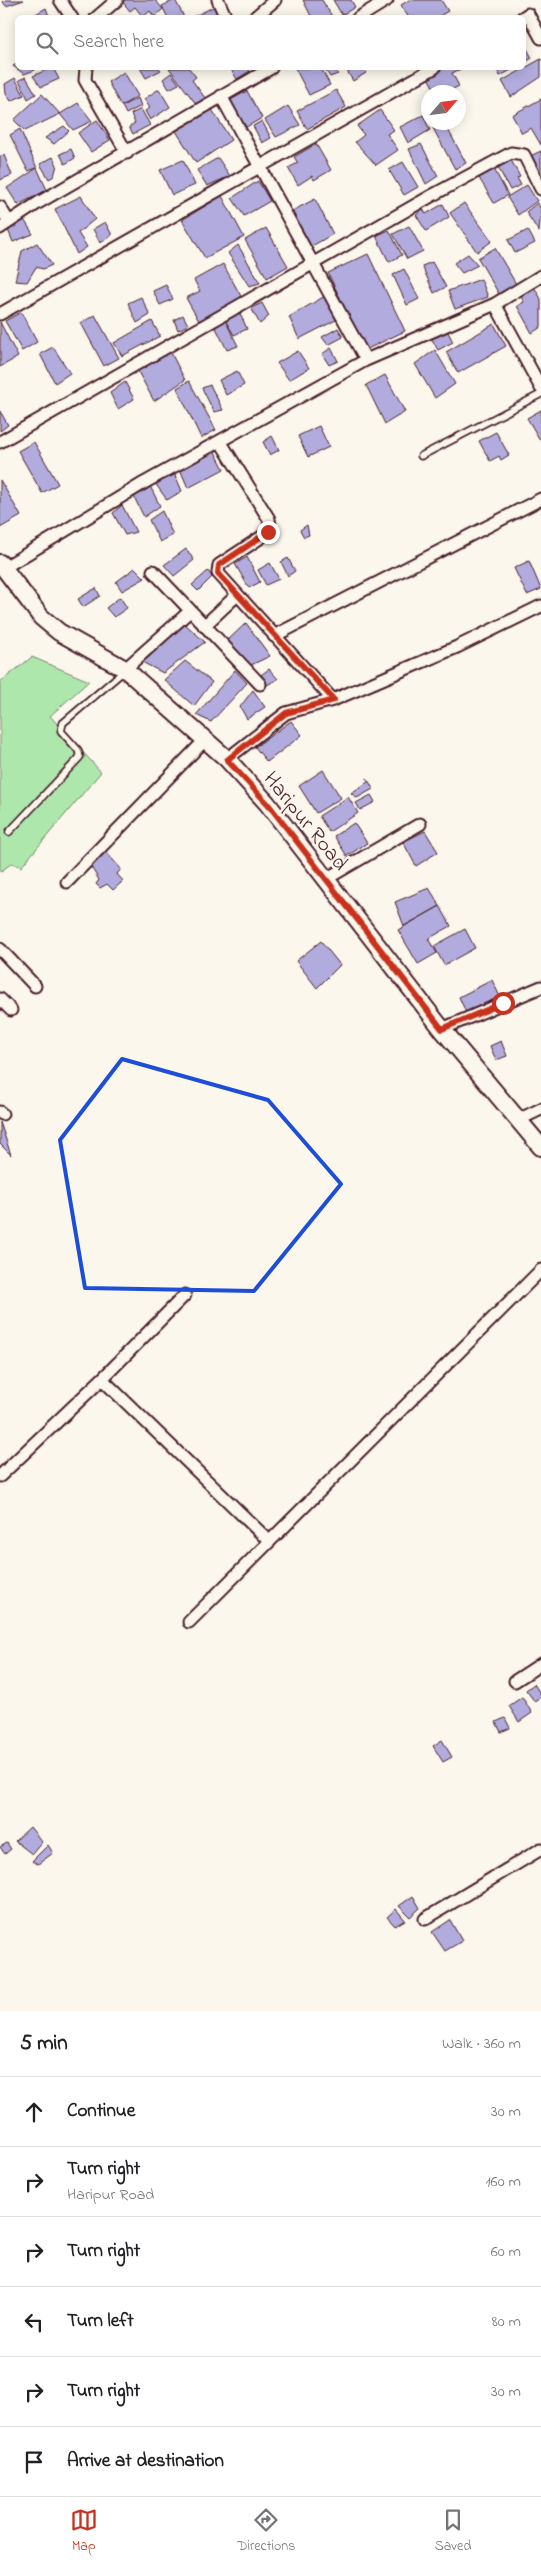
<!DOCTYPE html>
<html lang="en">
<head>
<meta charset="utf-8">
<style>
	:root { --surface:#fff; --page:#f6f6f6; --text:#202124; --muted:#757577; --line:#e0e0e0; --accent:#c8321e }
	body { margin:0; font-family:"Indie Flower",sans-serif; background:var(--page); color:var(--text) }
	.compass { position:absolute; left:421px; top:85px; width:45px; height:45px; border-radius:50%; background:var(--surface); box-shadow:0 2px 12px #0003; rotate:62deg }
	.stop { position:absolute; width:15px; height:15px; margin:-11px; border:4px solid #c8321e; border-radius:50%; background:#fff }
	.stop.end { background:#c8321e; border-color:#fff; box-shadow:0 1px 5px #0008 }
	.list { margin:0; padding:0; list-style:none }
	h2 { display:flex; justify-content:space-between; align-items:center; height:65px; margin:0; padding:0 20px; font-size:21px }
	h2 small { font-size:16px; font-weight:400; color:var(--muted) }
	.list li { display:grid; grid-template-columns:32px 1fr auto; gap:15px; align-items:center; box-sizing:border-box; height:70px; padding:0 20px; border-top:1px solid var(--line) }
	.list b { display:block; font-size:19px; white-space:nowrap }
	.list p { margin:0; font-size:16px; white-space:nowrap; color:var(--muted) }
	.list em { font-size:16px; font-style:normal; color:var(--muted) }
	.icon { flex:none; width:28px; height:28px; fill:none; stroke:currentColor; stroke-width:2; stroke-linecap:round; stroke-linejoin:round }
	.map { position:relative; flex:none; width:541px; height:2011px; overflow:hidden }
	.search { position:absolute; background:var(--surface); box-shadow:0 2px 12px #0003; left:15px; right:15px; top:15px; height:55px; display:flex; align-items:center; gap:12px; box-sizing:border-box; padding:0 18px; border-radius:8px; color:var(--muted); font-size:19px }
	.sheet { height:485px; background:var(--surface) }
	nav { display:flex; justify-content:space-around; align-items:center; box-sizing:border-box; height:70px; border-top:1px solid var(--line); background:var(--surface); font-size:14px; color:var(--muted) }
	nav a { display:grid; justify-items:center; gap:2px }
	nav .on { color:var(--accent) }
	.map>svg:first-child { display:block }
	.green { fill:#ade7ac; stroke:#7c836c }
	.building { fill:#b1acdd; stroke:#4a1f2b }
	.lines { fill:none; stroke-linecap:round; stroke-linejoin:round }
	.lane-casing { stroke:#4a1f2b; stroke-width:9 }
	.street-casing { stroke:#4a1f2b; stroke-width:15 }
	.secondary-casing { stroke:#4a1f2b; stroke-width:20 }
	.lane { stroke:#fbf7ec; stroke-width:5.5 }
	.street { stroke:#fbf7ec; stroke-width:11 }
	.secondary { stroke:#fbf7ec; stroke-width:16 }
	.route { stroke:#c8321e; stroke-width:6 }
	.marked { fill:none; stroke:#1d4ed8; stroke-width:4; stroke-linejoin:round }
	.labels { text-anchor:middle; stroke-width:5; stroke-linejoin:round; paint-order:stroke }
	.street-label { font-size:22px; fill:#4a1f2b; stroke:#fbf7ec }
</style>
</head>
<body>
<div class="map">
<svg width="541" height="2011" viewBox="0 0 541 2011">
	<rect width="100%" height="100%" fill="#fbf7ec"/>
	<filter id="ink" filterUnits="userSpaceOnUse"><feTurbulence type="fractalNoise" baseFrequency=".02" numOctaves="2"/><feDisplacementMap in="SourceGraphic" scale="10" xChannelSelector="R" yChannelSelector="G"/><feConvolveMatrix kernelMatrix="1 2 1 2 8 2 1 2 1" color-interpolation-filters="sRGB"/></filter>
	<g filter="url(#ink)">
		<!-- green -->
		<path class="green" d="M32,657L89,681L50,716L101,772L21,867L12,863L0,872V682Z"/>
		<!-- building -->
		<path class="building" d="M5,0H24L6,6L3,2Z
			M121,0H155L163,9L154,17L150,11L143,17L135,7L130,11Z
			M175,0L182,13L184,18H168L162,6Z
			M303,0H322L333,18H312Z
			M333,0H351L355,7L342,15Z
			M409,0H441L448,11L436,18H409L401,5Z
			M217,5L223,18H191Z
			M46,8L49,16L45,18H29Z
			M525,45L532,58L524,63V46Z
			M541,59V77L511,97L502,81Z
			M18,63V68H33L35,70L24,74L13,66Z
			M50,68H53L59,79L41,87L33,76Z
			M140,68H159L161,70L146,78Z
			M169,68H189L196,77L192,80L205,98L196,104Z
			M230,68H247L250,71L237,79Z
			M295,68H321L330,85L309,95Z
			M324,68H333L338,74L330,77Z
			M353,68H362L366,73L353,81L347,71Z
			M443,68H463L452,73L459,86L447,92H436L427,76Z
			M496,68H515L500,76Z
			M124,72L138,96L121,106L108,82Z
			M171,73L179,84L169,89L163,79Z
			M26,77L36,94L28,99L19,80Z
			M15,78L24,95L11,101L6,93L5,84Z
			M159,89L170,107L150,120L145,111L150,108L144,99Z
			M336,90L346,107L307,129L297,111Z
			M247,91L262,118L241,130L225,103Z
			M42,94L60,114L25,131L14,120Z
			M138,98L141,106L126,114L122,106Z
			M541,99V145L531,128L522,133L512,115Z
			M78,103L92,121L73,130L60,114Z
			M288,106L300,125L276,137L265,120Z
			M211,108L231,140L196,163L176,131Z
			M141,109L150,125L133,134L129,127L135,123L131,114Z
			M380,110L394,130L387,134L398,150L376,165L355,142L364,135L357,126Z
			M423,115L430,130L408,143L400,127Z
			M97,120L110,140L91,152L78,133Z
			M262,121L271,138L262,143L253,126Z
			M442,122H444L466,163L455,169L433,128Z
			M64,126L69,131L54,144L45,138Z
			M20,129L37,168L28,171L10,135Z
			M316,144L331,170L314,180L312,176L298,185L288,168L298,163L294,157Z
			M421,144L438,176L426,184L409,149Z
			M71,149L75,158L65,164L60,154Z
			M541,151V182L528,157Z
			M4,155L12,175L0,180V157Z
			M53,157L57,165L54,176L49,179L40,164Z
			M218,158L230,176L207,186L197,170Z
			M183,160L195,185L172,195L160,170Z
			M511,160L520,177L517,178L521,185L510,190L498,167Z
			M403,162L418,187L404,195L389,170Z
			M37,168L47,190L18,205L7,188Z
			M494,169L508,195L494,203L479,178Z
			M258,181L270,201L244,216L232,198Z
			M527,185L537,201L518,215L507,197Z
			M81,196L95,219L78,233L87,247L77,254L55,209Z
			M222,196L244,237L205,258L182,220Z
			M315,199L333,234L310,247L292,211Z
			M464,203L492,241L477,252L450,213Z
			M537,203L541,209L539,232L526,212Z
			M443,204L449,217L426,231L416,215L423,209L426,214Z
			M23,218L33,234L13,242L8,230Z
			M105,222L112,235L100,243L93,229Z
			M409,226L423,251L407,259L393,234Z
			M266,228L288,266L267,278L245,240Z
			M389,230L402,255L389,262L376,236Z
			M528,230L535,243L515,253L508,240Z
			M37,243L52,265L43,269L36,267L27,282L15,281L22,251Z
			M238,245L260,283L249,286L228,253Z
			M495,248L516,284L499,294L478,258Z
			M368,254L405,331L365,350L328,273Z
			M468,254L478,265L462,273L454,263Z
			M432,262L446,287L434,293L422,266Z
			M223,264L242,298L199,321L186,298L200,291L194,280Z
			M404,269L419,299L407,305L393,275Z
			M481,279L488,297L455,309L448,291Z
			M166,285L173,299L160,305L153,291Z
			M533,285L541,299V327L532,333L517,306L524,302L519,293Z
			M325,296L336,320L299,339L289,317Z
			M141,297L150,315L137,323L128,303Z
			M262,303L269,316L260,324L251,308Z
			M239,311L247,329L234,335L225,320Z
			M21,312L37,342L22,351L5,321Z
			M95,315L119,358L104,366L81,323Z
			M183,315L188,325L178,330L174,320Z
			M225,320L238,346L227,350L215,326Z
			M152,321L160,336L122,356L114,343Z
			M0,322L18,357L0,367Z
			M494,324L506,346L458,373L446,352Z
			M445,326L453,342L438,350L429,334Z
			M338,328L343,337L328,345L322,337Z
			M53,347L70,373L55,383L40,354Z
			M331,348L338,361L329,365L322,354Z
			M169,349L185,380L154,401L136,368Z
			M435,350L455,384L435,398L415,364Z
			M298,351L309,368L289,380L277,363Z
			M237,371L244,385L226,395L219,380Z
			M385,375L405,412L385,424L366,385Z
			M189,381L216,430L201,438L177,388Z
			M125,382L134,399L118,409L110,393Z
			M210,385L223,410L214,412L202,388Z
			M541,410V440H540L527,418Z
			M0,411L8,425L0,431Z
			M319,426L329,447L308,457L298,436Z
			M496,432L509,455L501,460L499,456L490,461L479,441Z
			M272,436L279,450L270,455L263,442Z
			M34,442L58,484L42,493L18,451Z
			M214,450L224,469L188,488L180,469Z
			M175,475L182,491L167,500L155,483Z
			M0,480L21,516L0,528Z
			M150,486L160,506L144,517L133,495Z
			M122,505L136,532L125,535L113,513Z
			M162,511L173,535L160,542L149,520Z
			M307,525L309,535L304,537L300,530Z
			M186,549L194,560L174,576L164,565Z
			M247,557L260,582L249,588L235,564Z
			M288,558L295,571L288,576L281,562Z
			M529,561L541,589L527,595L514,568Z
			M270,563L279,579L266,585L258,570Z
			M135,568L145,578L122,591L116,582Z
			M208,571L212,577L198,591L192,585Z
			M96,588L100,596L83,607L78,599Z
			M120,597L127,608L114,617L106,608Z
			M246,623L270,656L249,666L226,642Z
			M185,624L205,642L163,673L140,661Z
			M185,661L212,682L194,706L164,680Z
			M269,669L278,679L267,685L261,675Z
			M235,670L247,683L211,722L196,715Z
			M253,690L265,707L247,719L240,707Z
			M291,721L302,735L267,762L255,747Z
			M323,770L341,798L316,813L299,786Z
			M367,778L373,789L357,798L351,793L368,782Z
			M371,795L375,802L360,810L356,803Z
			M348,797L358,813L329,832L319,816Z
			M354,823L367,843L347,856L334,836Z
			M425,831L438,852L416,866L403,842Z
			M106,852L121,869L117,874L123,881L113,890L107,884L100,888L96,884L99,880L91,867Z
			M429,888L440,906L404,926L395,902Z
			M440,906L451,926L428,939L437,953L418,964L398,930Z
			M465,929L475,948L444,965L434,946Z
			M321,941L340,965L317,988L296,961Z
			M492,980L503,1003L469,1019L459,997Z
			M501,1041L507,1056L496,1060L490,1046Z
			M0,1122L11,1155L0,1144Z
			M534,1684L541,1695L535,1702L526,1690Z
			M522,1697L532,1713L519,1722L509,1706Z
			M505,1718L510,1728L501,1732L496,1722Z
			M442,1740L452,1757L443,1762L433,1746Z
			M30,1827L42,1842L32,1854L15,1841Z
			M7,1843L11,1849L5,1854L0,1847Z
			M48,1845L53,1853L38,1864L32,1861Z
			M413,1896L420,1908L410,1917L399,1906Z
			M396,1909L405,1920L395,1926L387,1917Z
			M450,1920L462,1941L445,1951L432,1932Z"/>
		<g class="lines">
			<defs>
				<path id="lane" d="M421,456L541,394
					M9,832L80,757L78,750L61,731L63,723L124,671"/>
				<path id="street" d="M60,0L72,18
					M218,0L226,18
					M96,18L117,0
					M254,18L275,0
					M358,18L387,0
					M522,18L528,14L541,38
					M86,68L85,80L127,153
					M221,96L366,360
					M0,207L9,222
					M0,228L38,203L271,68
					M495,304L541,388
					M0,314L434,68
					M220,441L269,519L270,526L263,536L219,565L218,573L333,700
					M0,442L433,195L511,153L524,155L541,189
					M5,567L144,483L366,360L495,304L541,276
					M153,571L260,684
					M204,626L236,596
					M274,636L541,499
					M125,669L190,611
					M227,759L286,713L333,700L457,647L541,606
					M326,879L420,824
					M67,882L205,740
					M0,949L35,986
					M0,999L11,1010
					M442,1029L541,987
					M0,1112L2,1114
					M518,1120L541,1109
					M102,1379L268,1540
					M0,1476L102,1379L185,1295
					M189,1622L541,1270
					M515,1681L541,1664
					M425,1919L541,1849"/>
				<path id="secondary" d="M0,563L41,617L59,632L125,669L227,759L267,803L442,1029L541,1147"/>
			</defs>
			<!-- lane casing -->
			<use href="#lane" class="lane-casing"/>
			<!-- street casing -->
			<use href="#street" class="street-casing"/>
			<!-- secondary casing -->
			<use href="#secondary" class="secondary-casing"/>
			<!-- lane -->
			<use href="#lane" class="lane"/>
			<!-- street -->
			<use href="#street" class="street"/>
			<!-- secondary -->
			<use href="#secondary" class="secondary"/>
		</g>
	</g>
	<g class="lines" filter="url(#ink)">
		<!-- route -->
		<path class="route" d="M268,532L219,565L218,573L334,700L286,713L227,760L268,804L442,1029L503,1003"/>
	</g>
	<!-- marked area -->
	<path class="marked" d="M122,1059L268,1100L341,1184L254,1291L85,1288L60,1140Z"/>
	<g class="labels">
		<!-- street labels -->
		<g class="street-label">
			<text transform="translate(307 820) rotate(51)" y="8">Haripur Road</text>
		</g>
	</g>
</svg>
<svg class="compass" viewBox="-18 -18 36 36"><path d="M0-13l5 13h-10z" fill="#e53935"/><path d="M0 13l5-13h-10z" fill="#757577"/></svg>
<div class="stop" style="left:503px;top:1003px"></div>
<div class="stop end" style="left:268px;top:532px"></div>
<div class="search"><svg class="icon" aria-label="search" viewBox="0 0 24 24"><circle cx="10" cy="10" r="6"/><path d="M15 15l6 6"/></svg>Search here</div>
</div>
<section class="sheet">
<h2>5 min<small>Walk · 360 m</small></h2>
<ul class="list">
<li><svg class="icon" aria-label="ahead" viewBox="0 0 24 24"><path d="M12 20V5M6 11l6-6 6 6"/></svg><div><b>Continue</b></div><em>30 m</em></li>
<li><svg class="icon" aria-label="right" viewBox="0 0 24 24"><path d="M7 20v-9h11M14 6l5 5-5 5"/></svg><div><b>Turn right</b><p>Haripur Road</p></div><em>160 m</em></li>
<li><svg class="icon" aria-label="right" viewBox="0 0 24 24"><path d="M7 20v-9h11M14 6l5 5-5 5"/></svg><div><b>Turn right</b></div><em>60 m</em></li>
<li><svg class="icon" aria-label="left" viewBox="0 0 24 24"><path d="M17 20v-9H6M10 6l-5 5 5 5"/></svg><div><b>Turn left</b></div><em>80 m</em></li>
<li><svg class="icon" aria-label="right" viewBox="0 0 24 24"><path d="M7 20v-9h11M14 6l5 5-5 5"/></svg><div><b>Turn right</b></div><em>30 m</em></li>
<li><svg class="icon" aria-label="arrive" viewBox="0 0 24 24"><path d="M6 21V4h12l-3 4 3 4H6"/></svg><div><b>Arrive at destination</b></div></li>
</ul>
</section>
<nav>
<a class="on"><svg class="icon" aria-label="map" viewBox="0 0 24 24"><path d="M3 6l6-2 6 2 6-2v14l-6 2-6-2-6 2zM9 4v14M15 6v14"/></svg>Map</a>
<a><svg class="icon" aria-label="directions" viewBox="0 0 24 24"><path d="M12 3l9 9-9 9-9-9zM9 14v-3h6M13 9l2 2-2 2"/></svg>Directions</a>
<a><svg class="icon" aria-label="saved" viewBox="0 0 24 24"><path d="M7 4h10v16l-5-4-5 4z"/></svg>Saved</a>
</nav>
</body>
</html>
